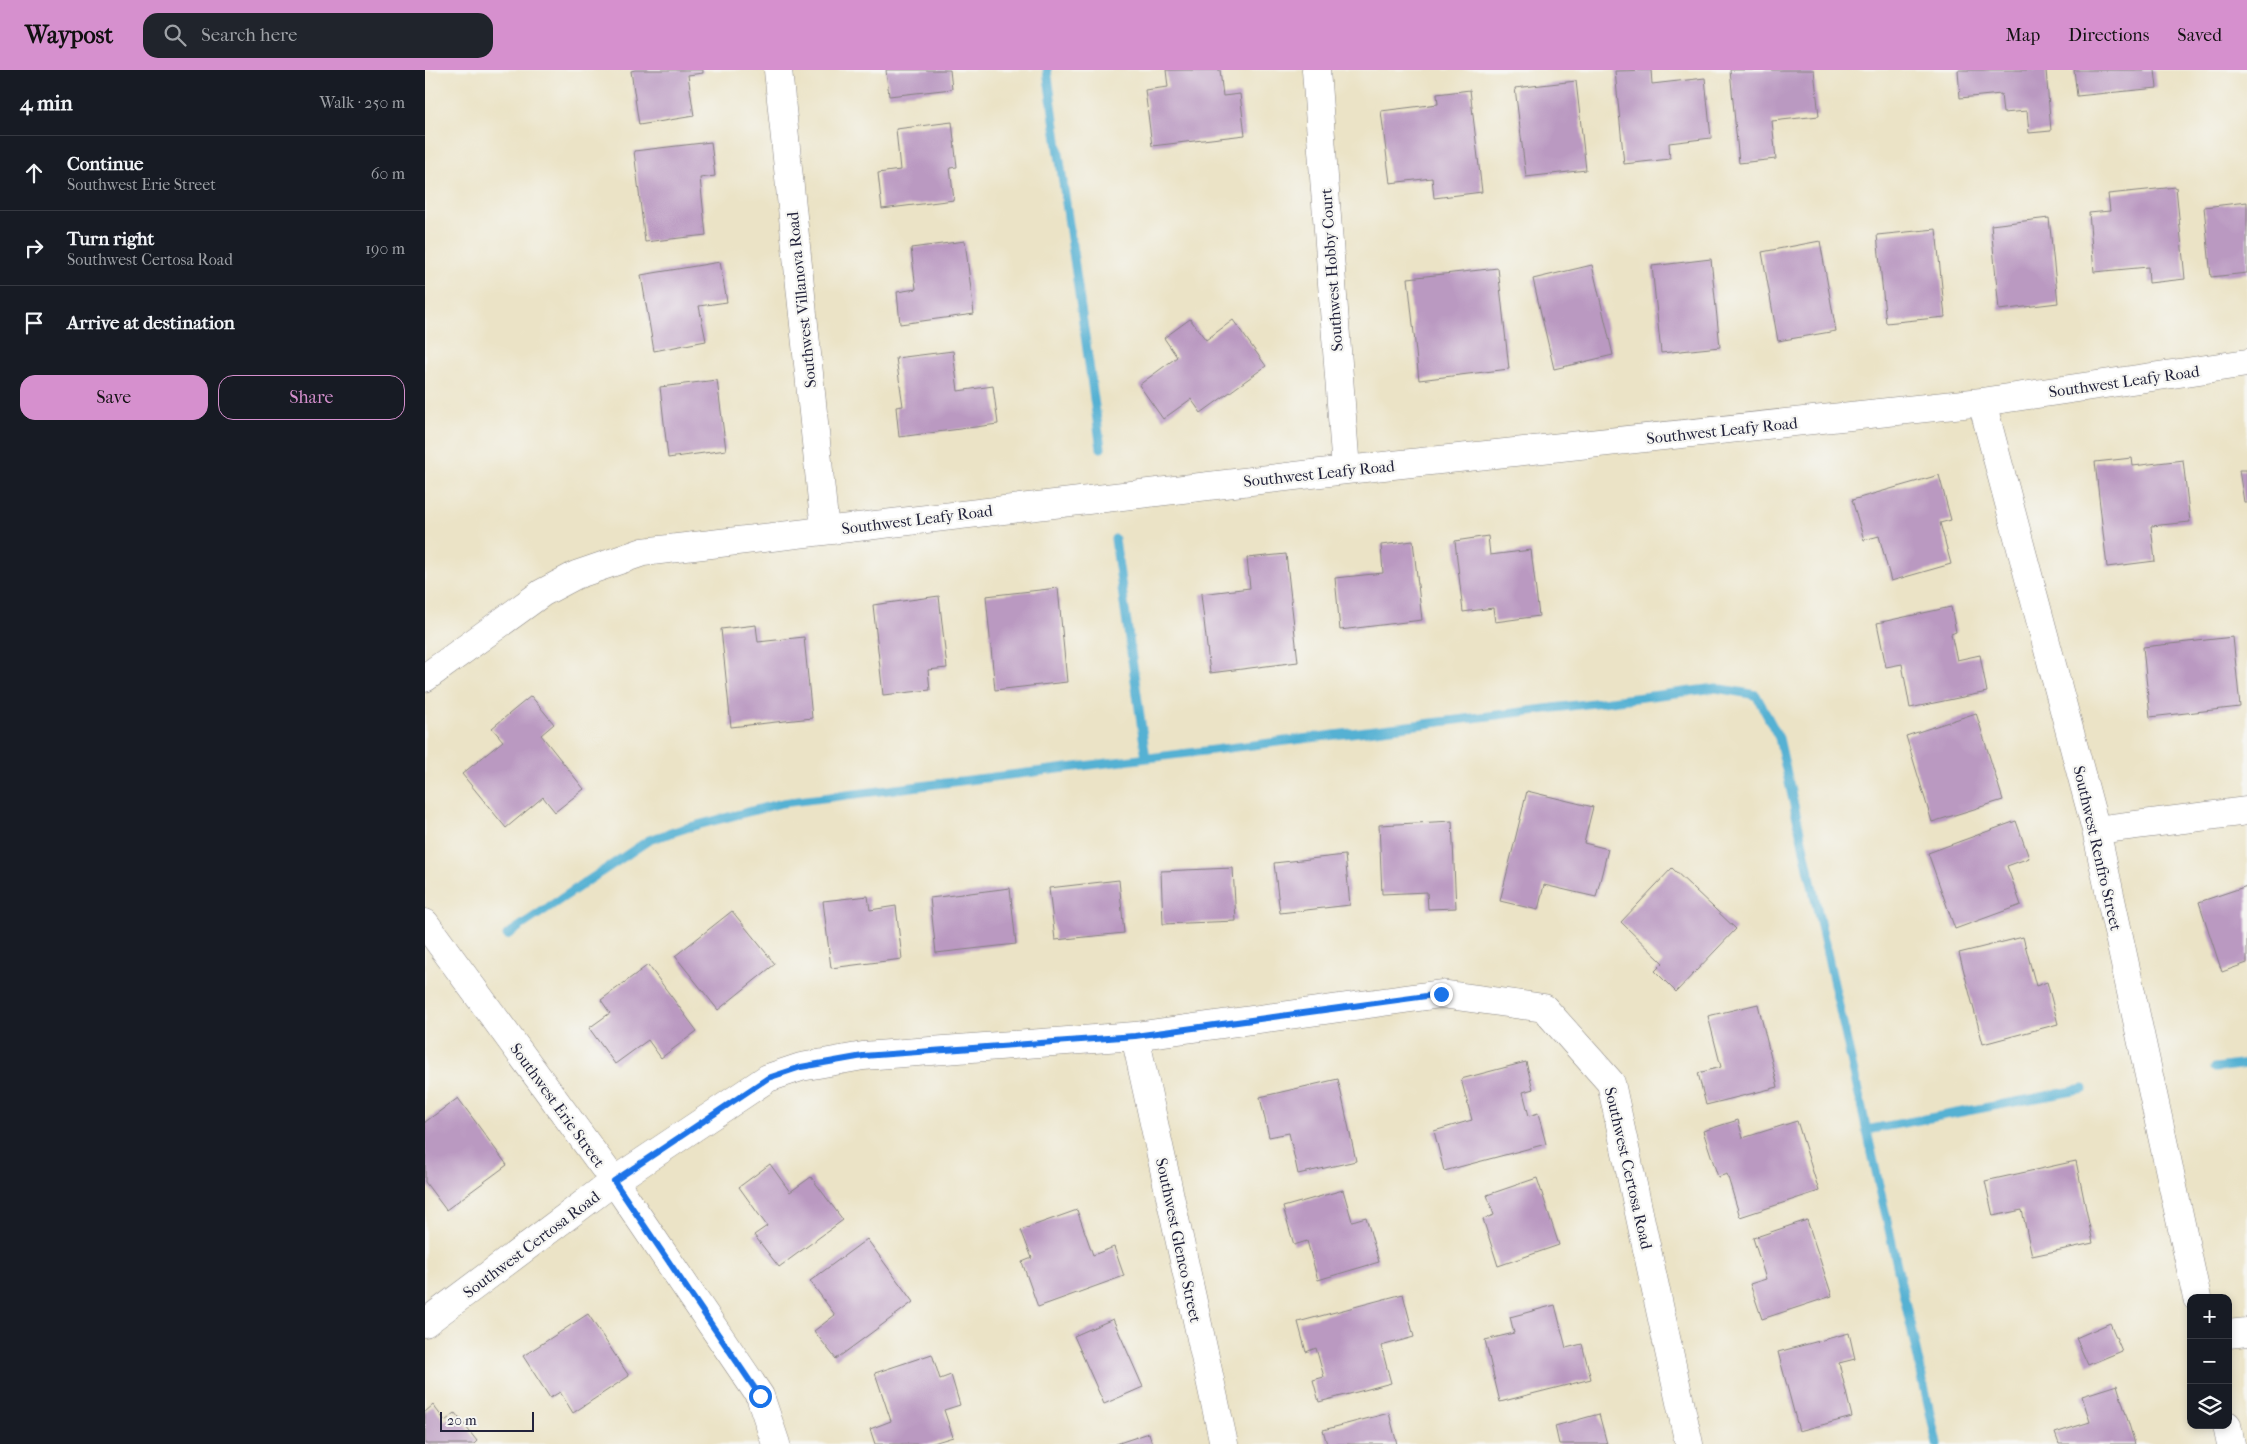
<!DOCTYPE html>
<html lang="en">
<head>
<meta charset="utf-8">
<style>
	:root { --surface:#171b24; --page:#20242c; --text:#f1f3f6; --muted:#9ea1a6; --line:#363941; --accent:#d690ce }
	body { margin:0; font-family:"IM FELL French Canon",serif; background:var(--page); color:var(--text) }
	.controls { position:absolute; right:15px; bottom:15px; display:grid; overflow:hidden; border-radius:10px; box-shadow:0 2px 8px #0003 }
	.controls button { width:45px; height:45px; display:grid; place-items:center; padding:0; border:0; border-bottom:1px solid var(--line); background:var(--surface); color:var(--text); font:25px sans-serif }
	.scale { position:absolute; left:15px; bottom:12px; width:94px; box-sizing:border-box; padding-left:5px; border:2px solid #22223b; border-top:0; font-size:14px; line-height:18px; white-space:nowrap; color:#22223b; -webkit-text-stroke:4px #f6f6f2; paint-order:stroke }
	.stop { position:absolute; width:15px; height:15px; margin:-11px; border:4px solid #1a73e8; border-radius:50%; background:#fff }
	.stop.end { background:#1a73e8; border-color:#fff; box-shadow:0 1px 5px #0008 }
	.list { margin:0; padding:0; list-style:none }
	h2 { display:flex; justify-content:space-between; align-items:center; height:65px; margin:0; padding:0 20px; font-size:21px }
	h2 small { font-size:16px; font-weight:400; color:var(--muted) }
	.list li { display:grid; grid-template-columns:32px 1fr auto; gap:15px; align-items:center; box-sizing:border-box; height:75px; padding:0 20px; border-top:1px solid var(--line) }
	.list b { display:block; font-size:19px; white-space:nowrap }
	.list p { margin:0; font-size:16px; white-space:nowrap; color:var(--muted) }
	.list em { font-size:16px; font-style:normal; color:var(--muted) }
	.actions { display:flex; gap:10px; padding:15px 20px }
	.actions a { flex:1; padding:11px 0; border:1px solid var(--accent); border-radius:15px; text-align:center; font-size:18px; color:var(--accent) }
	.actions .main { background:var(--accent); color:#111 }
	.icon { flex:none; width:28px; height:28px; fill:none; stroke:currentColor; stroke-width:2; stroke-linecap:round; stroke-linejoin:round }
	.map { position:relative; flex:none; width:1822px; height:1374px; overflow:hidden }
	header { display:flex; align-items:center; gap:30px; box-sizing:border-box; height:70px; padding:0 25px; background:var(--accent); color:#111 }
	header strong { font-size:24px }
	nav { display:flex; gap:28px; margin-inline-start:auto; font-size:18px }
	.search { width:350px; height:45px; background:var(--page); display:flex; align-items:center; gap:12px; box-sizing:border-box; padding:0 18px; border-radius:15px; color:var(--muted); font-size:19px }
	main { display:flex }
	aside { flex:1; background:var(--surface) }
	.map>svg:first-child { display:block }
	.lines { fill:none; stroke-linecap:round; stroke-linejoin:round }
	.stream { stroke:#55b1d3; stroke-width:9 }
	.building { fill:#ba99c1 }
	.minor-casing { stroke:#868280; stroke-width:29 }
	.minor { stroke:#fff; stroke-width:28 }
	.route { stroke:#1a73e8; stroke-width:6 }
	.labels { text-anchor:middle; stroke-width:4.5; stroke-linejoin:round; paint-order:stroke }
	.street-label { font-size:16px; fill:#22223b; stroke:#f6f6f2 }
</style>
</head>
<body>
<header>
<strong>Waypost</strong>
<div class="search"><svg class="icon" aria-label="search" viewBox="0 0 24 24"><circle cx="10" cy="10" r="6"/><path d="M15 15l6 6"/></svg>Search here</div>
<nav><a>Map</a><a>Directions</a><a>Saved</a></nav>
</header>
<main>
<aside>
<h2>4 min<small>Walk · 250 m</small></h2>
<ul class="list">
<li><svg class="icon" aria-label="ahead" viewBox="0 0 24 24"><path d="M12 20V5M6 11l6-6 6 6"/></svg><div><b>Continue</b><p>Southwest Erie Street</p></div><em>60 m</em></li>
<li><svg class="icon" aria-label="right" viewBox="0 0 24 24"><path d="M7 20v-9h11M14 6l5 5-5 5"/></svg><div><b>Turn right</b><p>Southwest Certosa Road</p></div><em>190 m</em></li>
<li><svg class="icon" aria-label="arrive" viewBox="0 0 24 24"><path d="M6 21V4h12l-3 4 3 4H6"/></svg><div><b>Arrive at destination</b></div></li>
</ul>
<div class="actions"><a class="main">Save</a><a>Share</a></div>
</aside>
<div class="map">
<svg width="1822" height="1374" viewBox="0 0 1822 1374">
	<rect width="100%" height="100%" fill="#f6f6f2"/>
	<filter id="ink" filterUnits="userSpaceOnUse"><feTurbulence type="fractalNoise" baseFrequency=".02" numOctaves="2"/><feDisplacementMap in="SourceGraphic" scale="10" xChannelSelector="R" yChannelSelector="G"/><feConvolveMatrix kernelMatrix="1 2 1 2 8 2 1 2 1" color-interpolation-filters="sRGB"/></filter>
	<filter id="wash" filterUnits="userSpaceOnUse"><feTurbulence type="fractalNoise" baseFrequency=".0096" numOctaves="4" result="noise"/><feDisplacementMap in="SourceGraphic" scale="20" xChannelSelector="R" yChannelSelector="G"/><feGaussianBlur stdDeviation="1.12" result="paint"/><feColorMatrix in="noise" values="0 0 0 0 0 0 0 0 0 0 0 0 0 0 0 0 0 1.4 0 .05"/><feComposite in="paint" operator="in"/></filter>
	<g filter="url(#wash)">
		<rect width="100%" height="100%" fill="#ebe3c6"/>
		<g class="lines">
			<!-- stream -->
			<path class="stream" d="M622,0L676,378
				M690,469L721,688
				M82,865L224,770L261,758L357,733L1291,618L1331,625L1354,668L1512,1374
				M1790,998L1822,994
				M1441,1060L1659,1019"/>
		</g>
		<g id="blocks">
			<!-- building -->
			<path class="building" d="M210,0H278V3L263,5L269,46L214,55L206,1Z
				M461,0H525L527,19L464,26Z
				M741,0H795L798,26L815,24L820,65L727,76L720,20L743,17Z
				M1226,0L1227,14L1280,8L1286,68L1244,73L1245,89L1199,94L1190,1Z
				M1305,0H1389L1394,46L1347,51L1351,89L1314,93Z
				M1533,0H1621L1626,61L1604,63L1602,41L1578,43L1576,24L1535,28Z
				M1649,0H1730L1732,18L1652,26Z
				M1151,11L1161,100L1101,107L1090,18Z
				M1045,20L1057,122L1009,128L1007,108L965,113L956,41L1013,34L1012,24Z
				M527,52L532,97L525,98L529,130L457,139L453,103L475,100L471,59Z
				M286,72L290,106L275,108L281,165L220,172L209,81Z
				M1751,117L1760,209L1724,213L1723,197L1669,202L1664,143L1685,141L1683,124Z
				M1822,132V203L1786,207L1779,137Z
				M1624,148L1633,233L1574,240L1566,155Z
				M1511,159L1520,247L1461,253L1452,165Z
				M540,171L549,244L475,254L472,222L491,219L486,178Z
				M1395,171L1411,261L1353,271L1337,182Z
				M1286,189L1295,277L1236,283L1227,196Z
				M295,192L302,232L274,236L281,271L229,281L216,205Z
				M1167,195L1188,285L1129,299L1108,209Z
				M1073,198L1084,299L994,310L983,208Z
				M765,249L781,270L808,250L841,296L776,343L766,329L738,349L714,315L752,287L739,268Z
				M528,281L533,321L568,316L573,354L474,367L471,337L478,336L471,288Z
				M292,310L301,380L243,388L235,317Z
				M1707,388L1708,396L1758,390L1765,452L1726,456L1730,491L1682,497L1670,392Z
				M1814,400H1822V432H1819Z
				M1514,405L1526,450L1515,453L1526,494L1466,511L1454,466L1439,470L1427,430Z
				M1063,466L1065,485L1106,480L1114,546L1070,552L1068,538L1038,542L1030,471Z
				M988,471L997,550L915,560L910,508L958,503L956,475Z
				M861,484L873,592L785,603L776,524L825,518L822,488Z
				M633,518L642,612L570,620L561,526Z
				M514,526L522,598L503,600L505,620L458,625L448,535Z
				M1526,537L1531,562L1526,564L1532,590L1555,585L1562,622L1485,638L1477,594L1461,597L1452,553Z
				M331,555L333,572L379,567L387,648L306,657L296,559Z
				M1808,567L1815,637L1725,647L1718,577Z
				M106,626L129,654L116,665L159,719L130,742L118,727L81,758L37,704L78,671L67,658Z
				M1551,643L1578,730L1507,752L1481,666Z
				M1102,721L1168,737L1159,773L1183,779L1171,827L1119,815L1113,840L1075,831Z
				M1027,751L1031,838L1003,839L1002,822L957,824L954,755Z
				M1591,751L1604,788L1582,796L1596,835L1530,859L1503,783Z
				M920,785L925,835L855,843L849,793Z
				M808,798L811,851L738,854L736,801Z
				M1247,798L1311,859L1251,922L1230,901L1238,893L1196,852Z
				M694,810L699,863L630,870L624,818Z
				M1822,816V893L1797,902L1774,832Z
				M585,818L591,874L511,883L505,828Z
				M443,826L445,840L471,836L477,889L406,898L398,831Z
				M307,841L350,894L293,940L250,886Z
				M1598,867L1611,916L1622,912L1633,954L1558,974L1534,883Z
				M223,895L272,961L236,988L223,970L190,994L164,958L185,943L176,930Z
				M1333,934L1353,1017L1281,1035L1273,1003L1296,997L1283,946Z
				M1101,992L1108,1019L1098,1022L1104,1046L1113,1043L1121,1074L1019,1101L1009,1061L1047,1050L1036,1009Z
				M913,1009L931,1091L873,1104L864,1063L844,1067L835,1027Z
				M33,1028L82,1095L21,1140L0,1112V1052Z
				M1313,1050L1318,1068L1372,1051L1394,1121L1315,1147L1302,1104L1293,1107L1278,1061Z
				M1651,1091L1668,1173L1607,1186L1597,1140L1568,1146L1560,1111Z
				M345,1094L365,1122L386,1107L418,1150L354,1197L329,1165L342,1156L314,1117Z
				M1112,1108L1134,1175L1073,1196L1058,1149L1069,1145L1062,1125Z
				M918,1120L927,1151L941,1147L954,1192L893,1210L882,1171L869,1175L858,1137Z
				M652,1140L668,1185L689,1177L699,1206L613,1237L597,1192L607,1188L596,1160Z
				M1382,1150L1407,1226L1337,1249L1325,1214L1341,1209L1328,1168Z
				M442,1169L488,1232L411,1289L389,1261L410,1245L385,1211Z
				M978,1224L989,1267L956,1276L966,1313L894,1332L888,1310L899,1307L891,1278L881,1282L873,1252Z
				M1130,1235L1141,1278L1157,1274L1166,1309L1075,1332L1060,1270L1089,1263L1085,1247Z
				M163,1244L204,1306L148,1343L135,1322L125,1328L98,1286Z
				M688,1249L718,1317L679,1334L649,1266Z
				M1685,1253L1697,1281L1663,1295L1651,1268Z
				M1424,1263L1430,1289L1414,1293L1427,1347L1374,1361L1353,1282Z
				M507,1284L515,1309L526,1305L535,1335L519,1340L528,1367L505,1374H450L445,1359L466,1351L450,1303Z
				M1692,1315L1710,1374H1634L1630,1363L1665,1352L1657,1326Z
				M8,1335L20,1351L30,1343L52,1371L49,1374H0V1342Z
				M964,1343L972,1374H902L898,1360Z
				M1174,1344L1182,1374H1134L1130,1356Z
				M724,1363L727,1374H691Z"/>
		</g>
	</g>
	<g filter="url(#ink)">
		<use href="#blocks" fill-opacity="0" stroke="#868280" stroke-width="1"/>
		<g class="lines">
			<defs>
				<path id="minor" d="M353,0L400,460
					M891,0L921,400
					M1557,332L1671,760L1772,1228
					M0,608L117,523L151,505L218,482L921,400L1557,332L1822,293
					M1671,760L1822,741
					M0,853L189,1111L335,1326L351,1374
					M710,966L799,1374
					M0,1253L189,1111L343,1008L376,997L438,986L710,966L1016,924L1119,938L1186,1013L1264,1374
					M1803,1264L1822,1262
					M1802,1355L1806,1374"/>
			</defs>
			<!-- minor casing -->
			<use href="#minor" class="minor-casing"/>
			<!-- minor -->
			<use href="#minor" class="minor"/>
		</g>
	</g>
	<g class="lines" filter="url(#ink)">
		<!-- route -->
		<path class="route" d="M335,1326L189,1111L343,1008L376,997L438,986L710,966L1016,924"/>
	</g>
	<g class="labels">
		<!-- street labels -->
		<g class="street-label">
			<text transform="translate(906 200) rotate(-94)" y="6">Southwest Hobby Court</text>
			<text transform="translate(376 230) rotate(-96)" y="6">Southwest Villanova Road</text>
			<text transform="translate(1699 311) rotate(-8)" y="6">Southwest Leafy Road</text>
			<text transform="translate(1297 360) rotate(-6)" y="6">Southwest Leafy Road</text>
			<text transform="translate(894 403) rotate(-6)" y="6">Southwest Leafy Road</text>
			<text transform="translate(492 449) rotate(-7)" y="6">Southwest Leafy Road</text>
			<text transform="translate(1673 778) rotate(77)" y="6">Southwest Renfro Street</text>
			<text transform="translate(133 1035) rotate(54)" y="6">Southwest Erie Street</text>
			<text transform="translate(1204 1098) rotate(77)" y="6">Southwest Certosa Road</text>
			<text transform="translate(754 1170) rotate(78)" y="6">Southwest Glenco Street</text>
			<text transform="translate(106 1174) rotate(-37)" y="6">Southwest Certosa Road</text>
		</g>
	</g>
</svg>
<div class="controls">
<button>+</button>
<button>−</button>
<button><svg class="icon" aria-label="layers" viewBox="0 0 24 24"><path d="M12 4l9 5-9 5-9-5zM3 14l9 5 9-5"/></svg></button>
</div>
<div class="scale">20 m</div>
<div class="stop" style="left:335px;top:1326px"></div>
<div class="stop end" style="left:1016px;top:924px"></div>
</div>
</main>
</body>
</html>
